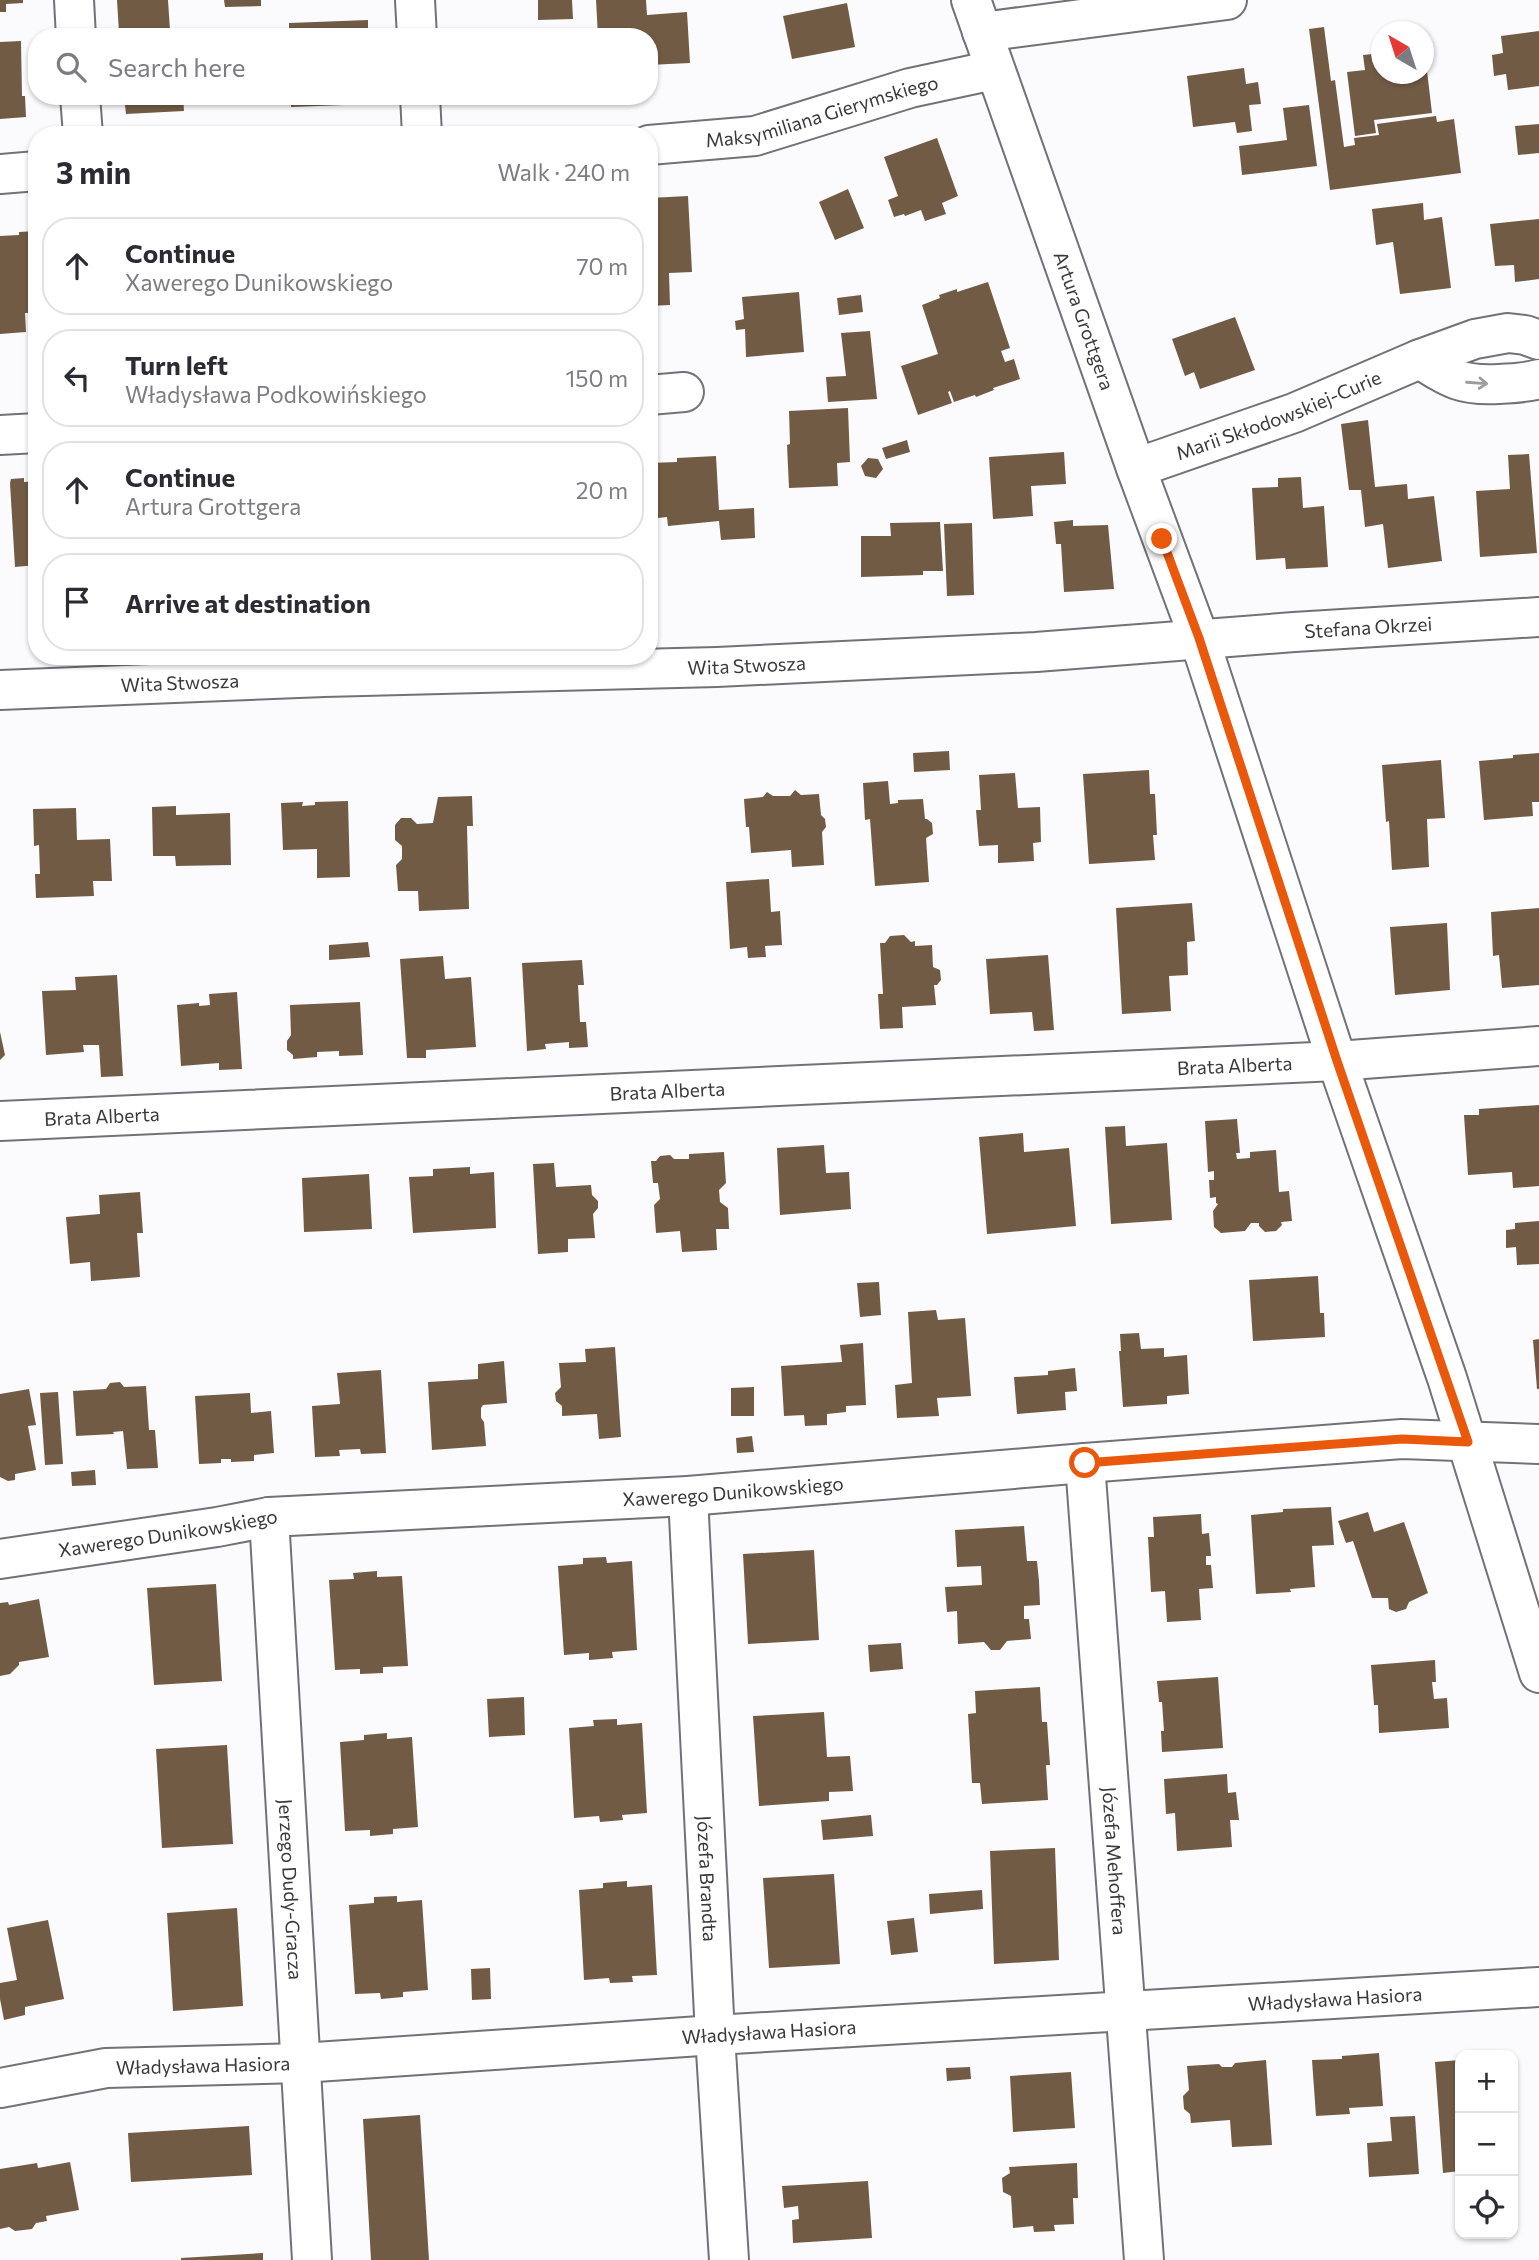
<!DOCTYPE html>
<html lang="en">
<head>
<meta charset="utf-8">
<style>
	:root { --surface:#fff; --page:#f2f2f3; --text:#2b2b33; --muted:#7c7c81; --line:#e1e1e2 }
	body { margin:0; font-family:Commissioner,sans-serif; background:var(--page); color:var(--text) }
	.controls { position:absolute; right:21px; bottom:21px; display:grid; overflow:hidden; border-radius:14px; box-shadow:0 2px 5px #0004 }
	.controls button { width:63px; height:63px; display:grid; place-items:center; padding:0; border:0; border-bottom:2px solid var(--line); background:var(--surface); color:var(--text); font:35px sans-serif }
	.compass { position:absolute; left:1371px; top:21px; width:63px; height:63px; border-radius:50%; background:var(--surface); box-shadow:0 2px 5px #0004; rotate:321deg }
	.stop { position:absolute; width:21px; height:21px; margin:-16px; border:5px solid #ea580c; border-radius:50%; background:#fff }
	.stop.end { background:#ea580c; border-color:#fff; box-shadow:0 2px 7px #0008 }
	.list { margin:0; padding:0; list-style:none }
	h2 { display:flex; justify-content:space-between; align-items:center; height:91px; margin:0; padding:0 28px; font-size:30px }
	h2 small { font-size:23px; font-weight:400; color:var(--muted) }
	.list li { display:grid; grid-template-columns:46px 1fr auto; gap:21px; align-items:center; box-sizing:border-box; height:98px; margin:0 14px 14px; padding:0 14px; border:2px solid var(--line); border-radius:28px }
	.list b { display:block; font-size:26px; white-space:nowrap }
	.list p { margin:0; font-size:23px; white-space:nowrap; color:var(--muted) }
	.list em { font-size:23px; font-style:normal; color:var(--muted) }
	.icon { flex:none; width:38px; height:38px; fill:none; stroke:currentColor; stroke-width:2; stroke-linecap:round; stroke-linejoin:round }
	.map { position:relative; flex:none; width:1539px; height:2260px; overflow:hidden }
	.search { position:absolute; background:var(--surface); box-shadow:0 2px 5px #0004; left:28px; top:28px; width:630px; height:77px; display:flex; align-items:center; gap:18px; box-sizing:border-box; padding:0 24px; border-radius:28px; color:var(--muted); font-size:26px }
	.panel { position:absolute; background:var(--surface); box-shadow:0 2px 5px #0004; left:28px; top:126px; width:630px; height:539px; border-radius:28px }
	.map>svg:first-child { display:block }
	.building { fill:#725b45 }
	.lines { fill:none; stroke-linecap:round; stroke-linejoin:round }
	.minor-casing { stroke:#717178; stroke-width:42 }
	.minor { stroke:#fff; stroke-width:38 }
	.oneway { stroke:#9c9c9e }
	.route { stroke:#ea580c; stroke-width:9 }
	.labels { text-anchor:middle; stroke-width:7; stroke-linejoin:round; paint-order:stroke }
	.street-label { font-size:19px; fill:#39393c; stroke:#fbfbfe }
</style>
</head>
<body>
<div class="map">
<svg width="1539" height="2260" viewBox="0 0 1539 2260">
	<rect width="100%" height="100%" fill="#fbfbfe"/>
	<!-- building -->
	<path class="building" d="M0,0H23V3L6,4V12H0Z
		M117,0H168L170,30L119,33Z
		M224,0H261V6L225,7Z
		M538,0H572L573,19L538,20Z
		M596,0H646L647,15L687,12L690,63L649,65V37H598Z
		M847,3L855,47L792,59L783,16Z
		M368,20V37H289V23Z
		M1324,27L1331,81L1335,80L1344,147L1355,145L1354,138L1379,135L1377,124L1436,116L1437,122L1454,119L1461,173L1330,190L1309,29Z
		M1539,31V86L1508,90L1506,74L1494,76L1492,55L1503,53L1501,36Z
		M21,41L22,96H25L26,117L0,119V42Z
		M1382,53V74H1424V55L1425,54L1432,113L1374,120L1376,133L1355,136L1347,72L1365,70L1363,55Z
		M1244,68L1246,84L1258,82L1261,104L1249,105L1252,131L1237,133L1235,122L1193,127L1187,76Z
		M124,96H183L184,111L126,114Z
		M291,96H370L371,104L291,107Z
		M1309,105L1317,166L1242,175L1239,146L1287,140L1283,108Z
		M1539,124V153L1518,155L1515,126Z
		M937,138L958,196L942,203L946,214L925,221L921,210L905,216L904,214L894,217L888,200L898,196L884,157Z
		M848,189L864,228L835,240L819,202Z
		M688,196L692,272L669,273L670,305L649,306V198Z
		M1423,203L1424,220L1442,217L1451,288L1400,294L1393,242L1376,245L1372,209Z
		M1539,219V279L1515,282L1514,265L1495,266L1490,224Z
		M37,231V313H25L26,332L0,334V236L19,235V232Z
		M988,282L1010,348L1001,351L1005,362L1014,359L1020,379L993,388L994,390L976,397L975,395L954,402L950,391L948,392L952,403L918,415L901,366L938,354L922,305L940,298L939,295L957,289V292Z
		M799,292L804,352L746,357L745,329L736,330L735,321L744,319L742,297Z
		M861,295L863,312L839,315L837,298Z
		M1235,317L1255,370L1200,389L1194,372L1185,376L1172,339Z
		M870,331L877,399L828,402L826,377L846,376L841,333Z
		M848,408L850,462L837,463L838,486L789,488L787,445L790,444L789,411Z
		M1368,420L1375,487L1407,484L1408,499L1434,496L1442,561L1388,568L1383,524L1365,527L1361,490H1349L1341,424Z
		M907,440L910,452L886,459L882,448Z
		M1064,452L1066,484L1031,486L1033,516L993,519L989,457Z
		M1529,454L1537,553L1480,557L1476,491L1510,489L1508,455Z
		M716,456L719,510L754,508L755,538L721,540L719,521L668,526L667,517L649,519V463L677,462V458Z
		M868,458L878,459L883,469L876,478L865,476L861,466Z
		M1301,477L1303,508L1324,506L1328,567L1286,569L1285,558L1256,560L1252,488L1278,487V478Z
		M24,478V482L37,481V565L15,567L10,483L11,479Z
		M1073,520V526L1108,525L1114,589L1064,592L1061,544H1056L1054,522Z
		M940,522L943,571H923V575L861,577V536H891L890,523Z
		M972,523L974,595L947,596L944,524Z
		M949,751L950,770L914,772L913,753Z
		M1539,753V802H1532L1533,816L1484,820L1479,761L1513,758V755Z
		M1441,760L1445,818L1427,819L1429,867L1392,870L1389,821L1386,822L1382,765Z
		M1149,770L1150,794H1155L1157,835H1153L1155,860L1089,864L1083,774Z
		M1015,773L1018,808L1040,807L1041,842L1033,843L1034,861L998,863V845L979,846L976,810H981L979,775Z
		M888,781L890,804L898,803V800L923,799L925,819H927L932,823L933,834L926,838L929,882L875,886L870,819L865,820L863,783Z
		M795,790L801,795L819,794L821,815L825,819L826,827L822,832L824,865L792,867L791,850L751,853L749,827H746L744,799L763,797L767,792L773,796H790Z
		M472,796L473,826H467L469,909L419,911L418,891H398L396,865L402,859V846L395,840V825L401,818H411L417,824L433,823L438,797Z
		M348,801L350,877L317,878V849L283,850L281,803L303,802L302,806L315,805V802Z
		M176,806V815L230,813L231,865L176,866L175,856H153L152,807Z
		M76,808L77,840L110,839L112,881H93L94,896L36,898L35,874H40L39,845L34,846L33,809Z
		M769,879L771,912L780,911L782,945L765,946L766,957L748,958L747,947L730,949L726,882Z
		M1192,903L1195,941L1187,942L1188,975L1169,976L1171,1011L1122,1014L1116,908Z
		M1539,908V985L1502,988L1499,955L1493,956L1491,912Z
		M1447,923L1450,990L1395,995L1390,927Z
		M904,935L911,942L915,941V946L932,945L933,967L940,970L941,980L937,985H934L936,1005L902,1007L903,1028L880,1029L878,994H883L880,943H885L890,936Z
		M368,942L370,957L329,960V945Z
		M1048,955L1054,1030L1034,1031L1032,1012L990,1014L986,959Z
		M443,956L445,979L471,977L476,1047L426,1050V1058H407L400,959Z
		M582,960L584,985H578L580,1022H586L588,1047L569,1048V1042L545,1044L546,1049L527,1051L522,963Z
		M117,975L123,1076L101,1077L99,1045H83L84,1052L46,1055L42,991L76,990L75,977Z
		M237,992L242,1069L219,1070V1063L181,1066L177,1005L199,1003V1006L210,1005L209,994Z
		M360,1002L363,1055L339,1056V1051L317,1052V1057L293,1059V1055L287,1050V1041L291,1035L290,1005Z
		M0,1032L5,1055L0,1060Z
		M1539,1105V1186L1513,1188L1512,1172L1468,1175L1464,1115H1479V1109Z
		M1237,1119L1240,1153H1236L1237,1159L1250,1158V1152L1276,1150L1279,1192L1289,1191L1292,1221L1281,1222L1282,1225L1276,1231L1265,1232L1259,1226V1223H1251L1245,1231L1221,1233L1214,1227L1213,1211L1218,1204L1216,1203V1197L1210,1198L1209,1180H1214V1171L1208,1172L1205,1121Z
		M1125,1126L1126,1146L1167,1143L1172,1220L1111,1224L1105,1127Z
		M1023,1133L1024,1152L1069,1148L1076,1226L987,1234L979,1137Z
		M824,1145L826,1173L849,1172L851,1209L780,1215L777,1148Z
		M724,1152L726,1183L719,1190L720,1202L728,1208L729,1229H716L717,1250L682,1252L680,1231L656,1233L654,1205L660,1199L658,1183H653L651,1161H656L660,1156L670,1155L674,1159H689V1154Z
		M554,1163L556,1187L591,1185L592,1195L598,1201V1208L593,1214L595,1238L568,1239V1252L538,1254L533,1164Z
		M470,1167V1174L494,1172L496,1228L413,1233L409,1177L433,1176V1169Z
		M369,1174L372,1229L304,1232L302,1178Z
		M140,1192L143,1233H137L140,1277L91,1281L90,1262L70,1264L66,1217L100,1214L99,1195Z
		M1539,1221V1264L1517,1265L1516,1247L1506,1248V1230L1515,1229V1223Z
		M1318,1276L1320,1313H1324L1325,1337L1253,1341L1249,1280Z
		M879,1282L881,1315L860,1317L857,1283Z
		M936,1310L938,1320L965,1318L971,1396L937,1398L939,1416L897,1418L895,1385L912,1383L908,1312Z
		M1139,1333L1141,1349L1164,1348V1357L1187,1355L1189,1394L1167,1396V1404L1123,1407L1119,1351H1121L1120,1334Z
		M1539,1339V1389H1537L1533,1340Z
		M863,1343L866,1405L846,1406V1412L827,1414V1425L805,1426L804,1415L784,1416L781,1366L842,1362L840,1345Z
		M615,1347L621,1437L599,1439L597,1414L562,1416V1406L556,1401L555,1393L561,1387L559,1363L586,1362L585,1349Z
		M504,1361L507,1403L483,1405L481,1408V1418L484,1422L486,1446L432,1450L428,1382L478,1379V1364Z
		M1075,1368L1077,1391L1065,1392L1066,1410L1017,1414L1014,1377L1048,1375V1371Z
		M381,1370L386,1453L361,1454L360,1449L339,1450L340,1456L315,1457L312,1406L340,1404L337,1373Z
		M120,1382L124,1387L146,1386L149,1430H155L158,1468L127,1469L123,1431L113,1432L114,1434L76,1436L73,1391L106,1389L110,1383Z
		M754,1387V1416H731V1388Z
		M29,1389L36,1425L28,1426L36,1470L15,1474V1480L8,1481L0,1477V1394Z
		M58,1392L63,1464L45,1465L40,1393Z
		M250,1393L251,1413L271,1411L274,1453L254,1455V1461L231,1462V1459H221V1463L199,1464L195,1396Z
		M752,1436L754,1452L737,1453L736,1438Z
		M95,1470L96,1485L72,1486L71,1472Z
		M1331,1507L1334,1545L1312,1546L1315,1587L1290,1589L1291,1592L1256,1594L1251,1515L1283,1512V1509Z
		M1368,1512L1374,1532L1404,1522L1428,1593L1409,1602L1406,1609L1396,1612L1389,1609L1388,1598H1372L1353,1541L1346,1543L1338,1521Z
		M1201,1514L1202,1534L1209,1533L1211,1556H1206V1565H1211L1213,1588L1199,1589L1201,1620L1167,1622L1165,1591L1151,1592L1148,1537H1154L1153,1517Z
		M1024,1526L1027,1561H1037L1039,1581L1040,1605L1024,1606V1619H1029L1031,1639L1007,1641L1000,1650H991L984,1642L958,1644L957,1611L947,1612L945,1587L982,1585L981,1566L957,1567L955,1530Z
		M814,1550L819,1640L748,1644L743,1554Z
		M606,1557L607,1563L632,1561L637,1650L612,1652L613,1658L589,1660V1653L564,1655L558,1566L583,1564V1558Z
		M377,1571V1577L402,1576L408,1666L383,1667V1673L360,1674V1669L335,1670L329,1580L354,1579L353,1573Z
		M216,1584L222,1681L154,1685L147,1588Z
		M39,1599L49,1657L19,1662V1665L10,1674L0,1676V1603L8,1602L9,1605Z
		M901,1643L903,1669L870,1672L868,1645Z
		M1435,1660L1436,1682H1432L1434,1699L1447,1698L1449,1728L1379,1733L1378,1705H1374L1371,1665Z
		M1218,1677L1223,1748L1162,1752L1161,1731H1164L1162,1702H1159L1157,1681Z
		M1040,1687L1042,1722H1047L1050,1765H1046L1048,1800L982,1804L980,1783H972L968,1714L976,1713L975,1691Z
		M524,1697L525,1735L489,1737L487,1699Z
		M824,1712L827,1757L850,1756L853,1791L829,1792V1801L759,1806L753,1716Z
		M617,1719V1725L642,1723L647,1813L622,1815L623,1820L600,1822L599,1816L574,1818L569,1728L594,1726L593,1720Z
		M387,1733V1739L412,1737L418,1827L393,1829V1834L370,1836V1830L345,1831L340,1742L364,1740V1735Z
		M227,1745L233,1844L162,1848L156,1749Z
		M1227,1774L1228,1793L1236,1792L1239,1820H1230L1232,1847L1177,1851L1175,1813L1166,1814L1164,1779Z
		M871,1815L873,1836L823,1840L821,1820Z
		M1055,1848L1059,1960L994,1964L990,1851Z
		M834,1874L840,1964L769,1968L763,1878Z
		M627,1881V1887L652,1885L657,1975L632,1976L633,1982L610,1983L609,1978L584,1980L579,1890L603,1888V1883Z
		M982,1890L983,1909L930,1914L929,1894Z
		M397,1896V1902L422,1900L428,1990L403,1992V1997L381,1999L380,1993L355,1994L349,1905L374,1903V1897Z
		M237,1908L243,2006L173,2011L167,1913Z
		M914,1918L918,1952L891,1955L887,1921Z
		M48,1920L64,1999L25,2007V2015L4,2020L0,1999V1983L17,1980L7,1928Z
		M490,1968L491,1999L472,2000L471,1969Z
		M1379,2053L1383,2106L1349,2108L1350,2114L1316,2116L1312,2060L1342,2059V2056Z
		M1266,2060L1272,2145L1232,2147L1230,2120L1191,2123L1190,2114L1184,2109L1183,2096L1189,2090L1187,2066L1219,2064L1222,2067H1232L1235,2063Z
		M1460,2060V2171L1443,2173L1435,2062Z
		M970,2067L971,2079L947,2081L946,2068Z
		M1071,2072L1075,2128L1013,2132L1010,2076Z
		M420,2115L429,2260H371L363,2119Z
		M1415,2116L1419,2174L1369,2177L1367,2143L1392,2141L1390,2117Z
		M249,2126L252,2175L131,2182L128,2133Z
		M70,2162L79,2210L46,2216L47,2221L36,2223L32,2229L15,2231L9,2227L0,2229V2169L37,2163L38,2168Z
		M1077,2163L1078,2198H1073L1074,2224L1054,2225L1055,2231L1034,2232L1033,2226L1013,2228L1011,2196L1003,2192L1002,2178L1010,2173L1009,2167Z
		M868,2181L872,2238L793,2243L792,2220L799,2219L798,2206L784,2208L782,2186Z
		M263,2253V2260H181V2258Z"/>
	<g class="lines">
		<defs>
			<g id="minor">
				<path d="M74,0L76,37"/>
				<path d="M415,0L417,37"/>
				<path id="s1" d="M971,0L1136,468L1199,638L1337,1061L1447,1378L1539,1673"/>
				<path d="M982,32L1227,0"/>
				<path d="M80,96L83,135"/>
				<path d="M420,96L422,135"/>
				<path id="s2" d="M649,145L755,136L910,88L994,70"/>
				<path d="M0,174L37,171"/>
				<path d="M1420,359C1451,379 1462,386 1499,384C1513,383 1526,383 1539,379"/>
				<path d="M649,395L684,392"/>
				<path d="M0,435L37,433"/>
				<path id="s3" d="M1136,468L1294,413L1420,359L1475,339L1508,333L1525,335L1539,340"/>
				<path id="s4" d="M0,690L324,677L717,667L1036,652L1294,632L1539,617"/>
				<path id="s5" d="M0,1121L1337,1061L1539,1046"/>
				<path id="s6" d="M1085,1463L1144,2260"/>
				<path id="s7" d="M688,1496L715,2035L729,2260"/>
				<path id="s8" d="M269,1517L312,2260"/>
				<path id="s9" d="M0,1559L217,1527L269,1517L688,1496L1085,1463L1402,1439L1539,1444"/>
				<path id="s10" d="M0,2088L106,2068L301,2063L715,2035L1539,1987"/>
			</g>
		</defs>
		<!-- minor casing -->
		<use href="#minor" class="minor-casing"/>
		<!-- minor -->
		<use href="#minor" class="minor"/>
	</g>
	<!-- one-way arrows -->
	<defs><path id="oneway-shaft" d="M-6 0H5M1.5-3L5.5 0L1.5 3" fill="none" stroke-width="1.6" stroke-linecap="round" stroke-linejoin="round" transform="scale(1.75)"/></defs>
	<use class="oneway" href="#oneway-shaft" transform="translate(1477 383) rotate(4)"/>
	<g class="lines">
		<!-- route -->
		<path class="route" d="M1085,1463L1402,1439L1468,1442L1337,1061L1199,638L1162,539"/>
	</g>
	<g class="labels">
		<!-- street labels -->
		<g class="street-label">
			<text dy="7" stroke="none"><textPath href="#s2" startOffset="177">Maksymiliana Gierymskiego</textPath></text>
			<text dy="7" stroke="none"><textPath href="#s1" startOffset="340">Artura Grottgera</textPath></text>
			<text dy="7" stroke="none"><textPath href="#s3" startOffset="152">Marii Skłodowskiej-Curie</textPath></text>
			<text dy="7" stroke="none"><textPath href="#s4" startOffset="1370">Stefana Okrzei</textPath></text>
			<text dy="7" stroke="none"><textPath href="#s4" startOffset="747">Wita Stwosza</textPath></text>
			<text dy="7" stroke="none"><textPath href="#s4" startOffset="180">Wita Stwosza</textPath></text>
			<text dy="7" stroke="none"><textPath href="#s5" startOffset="1236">Brata Alberta</textPath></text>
			<text dy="7" stroke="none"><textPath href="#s5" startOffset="668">Brata Alberta</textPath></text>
			<text dy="7" stroke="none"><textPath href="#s5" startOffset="102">Brata Alberta</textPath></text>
			<text dy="7" stroke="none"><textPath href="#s9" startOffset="737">Xawerego Dunikowskiego</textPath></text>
			<text dy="7" stroke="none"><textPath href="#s9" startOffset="170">Xawerego Dunikowskiego</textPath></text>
			<text dy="7" stroke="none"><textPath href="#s6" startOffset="399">Józefa Mehoffera</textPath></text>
			<text dy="7" stroke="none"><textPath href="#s7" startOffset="383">Józefa Brandta</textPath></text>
			<text dy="7" stroke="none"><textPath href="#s8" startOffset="373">Jerzego Dudy-Gracza</textPath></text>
			<text dy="7" stroke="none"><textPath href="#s10" startOffset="1339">Władysława Hasiora</textPath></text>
			<text dy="7" stroke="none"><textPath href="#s10" startOffset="772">Władysława Hasiora</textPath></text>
			<text dy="7" stroke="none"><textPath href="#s10" startOffset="205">Władysława Hasiora</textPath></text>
		</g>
	</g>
</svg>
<div class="controls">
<button>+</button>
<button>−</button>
<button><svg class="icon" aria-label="locate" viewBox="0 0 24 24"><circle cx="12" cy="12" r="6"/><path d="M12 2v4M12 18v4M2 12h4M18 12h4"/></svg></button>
</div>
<svg class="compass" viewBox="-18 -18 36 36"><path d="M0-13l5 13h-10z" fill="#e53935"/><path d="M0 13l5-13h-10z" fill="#7c7c81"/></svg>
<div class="stop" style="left:1085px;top:1463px"></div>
<div class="stop end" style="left:1162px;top:539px"></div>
<div class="search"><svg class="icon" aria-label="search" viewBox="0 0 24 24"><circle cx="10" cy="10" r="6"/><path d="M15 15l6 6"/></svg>Search here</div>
<section class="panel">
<h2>3 min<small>Walk · 240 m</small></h2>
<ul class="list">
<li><svg class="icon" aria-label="ahead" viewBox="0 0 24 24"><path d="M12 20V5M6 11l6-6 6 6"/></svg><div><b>Continue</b><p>Xawerego Dunikowskiego</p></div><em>70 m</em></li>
<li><svg class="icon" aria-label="left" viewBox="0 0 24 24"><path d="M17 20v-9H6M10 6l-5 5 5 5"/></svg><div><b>Turn left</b><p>Władysława Podkowińskiego</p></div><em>150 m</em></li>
<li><svg class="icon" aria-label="ahead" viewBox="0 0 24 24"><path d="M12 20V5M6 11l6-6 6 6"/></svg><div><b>Continue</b><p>Artura Grottgera</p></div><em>20 m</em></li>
<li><svg class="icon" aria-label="arrive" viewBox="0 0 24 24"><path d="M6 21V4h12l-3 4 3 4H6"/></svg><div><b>Arrive at destination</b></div></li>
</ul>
</section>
</div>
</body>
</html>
